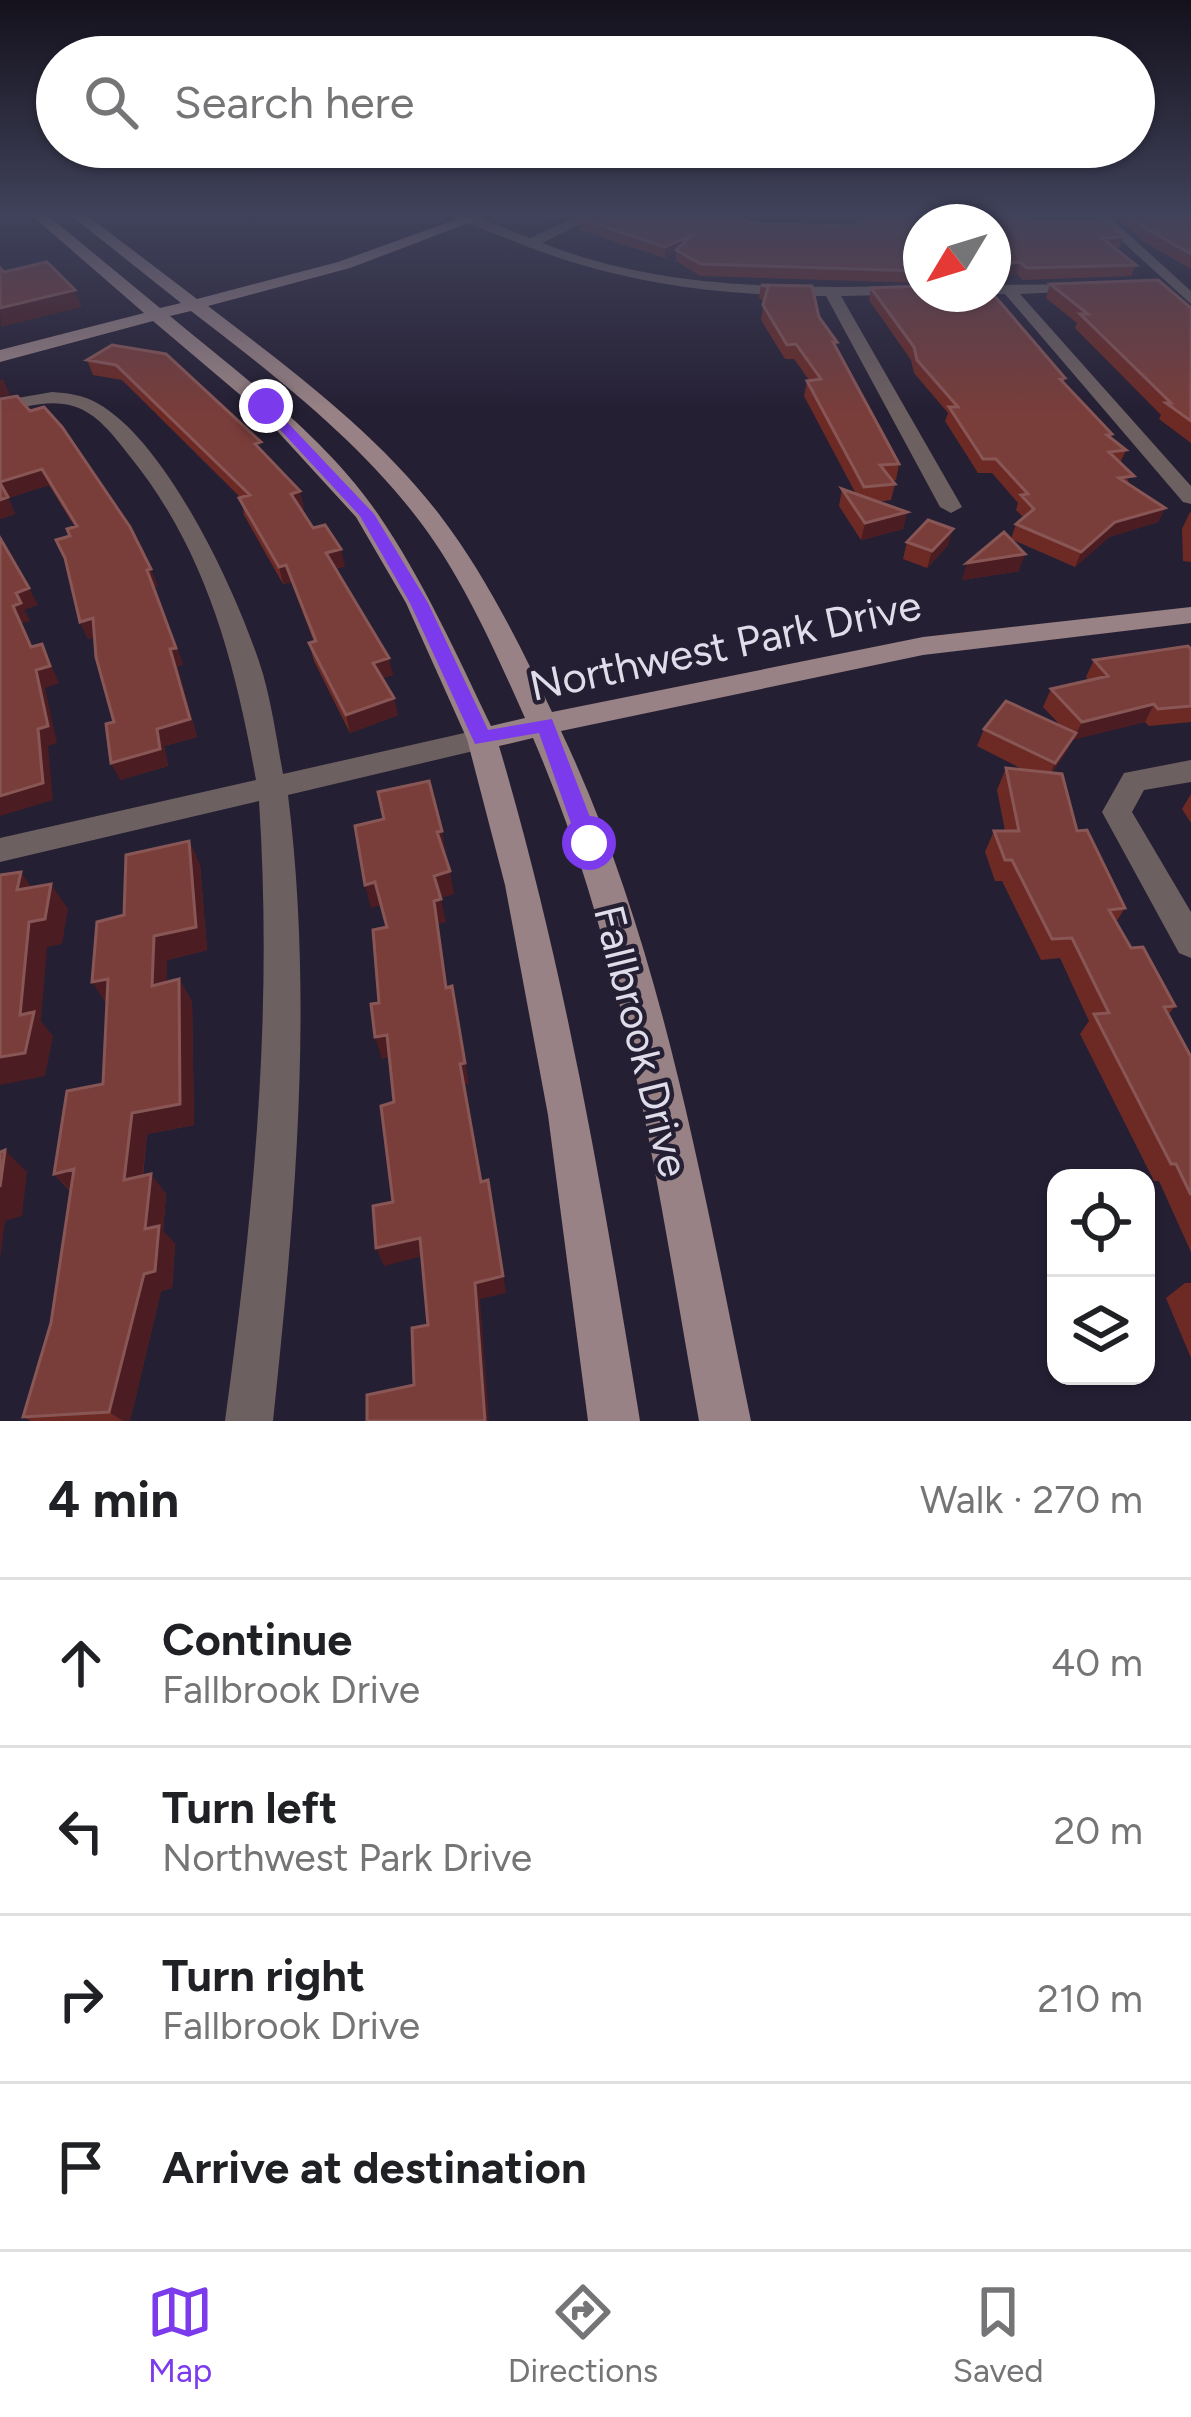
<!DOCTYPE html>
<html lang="en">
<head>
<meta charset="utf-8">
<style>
	:root { --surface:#fff; --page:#f2f2f2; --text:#202124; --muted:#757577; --line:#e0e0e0; --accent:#7c3aed }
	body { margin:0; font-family:Figtree,sans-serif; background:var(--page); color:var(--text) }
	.controls { position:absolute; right:36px; bottom:36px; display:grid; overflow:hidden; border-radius:24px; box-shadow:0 3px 9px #0004 }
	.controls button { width:108px; height:108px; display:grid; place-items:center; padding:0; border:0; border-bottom:3px solid var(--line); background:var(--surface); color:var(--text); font:60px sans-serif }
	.compass { position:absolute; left:903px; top:204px; width:108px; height:108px; border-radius:50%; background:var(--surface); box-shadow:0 3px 9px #0004; rotate:232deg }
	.stop { position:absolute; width:36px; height:36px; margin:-27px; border:9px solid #7c3aed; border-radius:50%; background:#fff }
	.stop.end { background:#7c3aed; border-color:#fff; box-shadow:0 3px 12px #0008 }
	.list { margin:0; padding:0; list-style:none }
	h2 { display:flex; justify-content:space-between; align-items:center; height:156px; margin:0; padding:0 48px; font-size:51px }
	h2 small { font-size:39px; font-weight:400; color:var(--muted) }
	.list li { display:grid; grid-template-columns:78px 1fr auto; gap:36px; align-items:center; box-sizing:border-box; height:168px; padding:0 48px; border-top:3px solid var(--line) }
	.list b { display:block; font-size:45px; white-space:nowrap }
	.list p { margin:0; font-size:39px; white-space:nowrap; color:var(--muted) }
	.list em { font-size:39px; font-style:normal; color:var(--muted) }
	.icon { flex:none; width:66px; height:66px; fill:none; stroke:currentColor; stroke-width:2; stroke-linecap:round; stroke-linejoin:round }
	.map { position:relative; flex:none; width:1191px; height:1421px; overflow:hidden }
	.search { position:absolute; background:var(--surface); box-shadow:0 3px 9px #0004; left:36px; right:36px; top:36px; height:132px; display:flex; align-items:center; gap:30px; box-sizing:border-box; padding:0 42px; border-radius:66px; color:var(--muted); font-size:45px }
	.sheet { height:828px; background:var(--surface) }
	nav { display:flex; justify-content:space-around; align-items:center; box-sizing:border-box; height:168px; border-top:3px solid var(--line); background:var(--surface); font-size:33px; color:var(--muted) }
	nav a { display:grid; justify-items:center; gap:6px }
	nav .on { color:var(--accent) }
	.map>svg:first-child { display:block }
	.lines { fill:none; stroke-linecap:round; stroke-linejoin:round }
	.street { fill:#6d6061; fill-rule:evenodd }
	.secondary { fill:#988285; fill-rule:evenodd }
	.wall { fill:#6d2a25 }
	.shaded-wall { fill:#4b1d22 }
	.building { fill:#793d3a; stroke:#895656; stroke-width:3 }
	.route { fill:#7c3aed }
	.labels { text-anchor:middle; stroke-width:9; stroke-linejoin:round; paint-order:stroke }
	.street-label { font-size:42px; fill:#e0ddeb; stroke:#251f33 }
</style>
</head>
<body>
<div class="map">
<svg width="1191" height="1421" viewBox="0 0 1191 1421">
	<rect width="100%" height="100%" fill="#251f33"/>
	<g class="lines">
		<!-- street -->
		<path class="street" d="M449,213H467L530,238L586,213H603L542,243C664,291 792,288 921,286V294H926L841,296L962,507L951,513L940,507L826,296C714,296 612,282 508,239C488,231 466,224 449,213Z
			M1091,213H1105L1191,291V304Z
			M1089,284L1091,287L1084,291L1020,294L1191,486V504L1183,502L1005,294H993L997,285Z
			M52,392C68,393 83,395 97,403C168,442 240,598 263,674C272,706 277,741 283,774L482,729L496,739L482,749L288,795C314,1003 295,1213 273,1421H225C254,1208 273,1017 259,801L0,862V838L256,780C235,662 206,549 128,454C114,436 97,413 73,406C50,399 23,407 0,413V401Z
			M1191,760V782L1144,790L1132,812L1191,912V958L1179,953L1102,812L1124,773Z"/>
		<!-- secondary -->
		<path class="secondary" d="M29,213H45L160,308L181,303L68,213H84L197,299L338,262L474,213H495L350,268L208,306C289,368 376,432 439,514C485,574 519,643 552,712L923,637L1191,607V623L923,655L561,731C663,946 703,1190 751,1421H699C658,1192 626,953 533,738L499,746C565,968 603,1193 640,1421H588L548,1115L505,885L467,739L406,603L356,517L258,410L153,321L0,362V350L144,313ZM191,311C273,374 359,440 421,523C465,582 495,651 525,718L491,726C456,653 423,580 378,514C324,436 242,376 170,316Z"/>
	</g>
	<!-- wall -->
	<path class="wall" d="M536,213H575L562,219Z
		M735,213H1089L1088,217H1032L1029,218L1035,222L1124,237L1120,248H1115L1136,265L1131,276L1023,280L1017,274L993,276V222H921V283L700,276L676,261V253L665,258L579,230V218L856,226L859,224L854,220L758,219Z
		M1112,213H1191V269L1143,241Z
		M1050,284L1191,308V443L1159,419L1161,415L1075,328L1077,323L1046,298Z
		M761,285L812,286L819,317L837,342L836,347L899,464L896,480L892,481L895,484L891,500L877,502L907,512L903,529L861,540L839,506L842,489L856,494L804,396L807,381L809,380L794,359H785L761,320L764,301L759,298Z
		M871,288L1065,378L1064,382L1112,434L1111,438L1126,450L1120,463L1130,485L1165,508L1158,522L1109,537L1075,567L1011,539L1019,571L962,580L1011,539L1016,524L1024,518L1016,510L1018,503L992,473H978L945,421L948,413L914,373L911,360L869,300Z
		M112,345L264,453L304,508L300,509L313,528L345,566L335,569L393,675L382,678L398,715L350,733L314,661L309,643L314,642L291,582L283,584L244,515L241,498L122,380L93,375L87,360Z
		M0,399L158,586L154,587L183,665L177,666L197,737L164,746L168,766L120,780L114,722L94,637L88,639L80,622L70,536L75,527L49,485L8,498L15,514L0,519Z
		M1190,512L1191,513V562L1183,561L1182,529Z
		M907,542L948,545L927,568L903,559Z
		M1191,649V722L1149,726L1145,722L1073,739L1052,773L1077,831L1125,908L1116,922L1131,948L1175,1006L1168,1015L1191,1057V1252L1159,1181H1154L1080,1034L1089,1021L1060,958L1041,960L1002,881H995L985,852L994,831H1005L997,790L1006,768L1026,771L977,746L984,729L1062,727L1043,707L1051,689L1089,681L1086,677L1094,660Z
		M1191,794V823L1182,809Z
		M189,841L200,865L207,950L167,960L166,982L179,979L192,1002L194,1125L147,1134L143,1176L166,1194L163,1231L175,1244L172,1288L161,1291L130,1421H31L23,1417L51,1323L71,1192L54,1174L103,1084L106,1004L124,915Z
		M1185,1283H1191V1358L1166,1298Z"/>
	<!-- shaded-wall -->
	<path class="shaded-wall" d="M692,235L676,250V253L665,258V247Z
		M1020,262L1017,274L993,276V265Z
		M75,290L82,307L1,327L0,308Z
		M3,379L10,395L0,397V380Z
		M42,469L49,485L8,498L15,514L0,519V482Z
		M300,491L304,508L295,511L291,494Z
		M1165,508L1158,522L1109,537L1075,567L1081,552L1115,522Z
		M907,512L903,529L861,540L865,523Z
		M953,529L948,545L927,568L932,551Z
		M341,549L345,566L329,570L326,553Z
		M1025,554L1019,571L962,580L967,563Z
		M286,565L291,582L283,584L279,567Z
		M151,569L158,586L154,587L183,665L177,666L197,737L164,746L168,766L120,780L111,763L157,729L170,649L147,570Z
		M29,588L38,605L24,610L16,593Z
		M21,603L30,621L22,623L40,664L13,606Z
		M93,618L100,635L88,639L80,622Z
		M42,644L59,683L45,688L57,743L48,746L53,800L0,816V796L38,729L36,670Z
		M389,658L393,675L377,680L373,663Z
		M394,698L398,715L350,733L346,715Z
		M1154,704L1145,722L1073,740L1082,722Z
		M1076,733L1067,751L1047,781L1055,763Z
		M442,831L446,854L441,855L437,832Z
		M189,841L200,865L207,950L167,960L166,1009L152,986L154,936Z
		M450,871L454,894L438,899L434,876Z
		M21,872L38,897L17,890Z
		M375,882L381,905L371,908L365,885Z
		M51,884L68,909L62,944L47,947L41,1021L53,1036L45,1076L0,1085V1057L20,1015L29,922Z
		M441,899L446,922L438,924L450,1010L434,901Z
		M108,979L107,1005L92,982Z
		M179,979L192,1002L194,1125L147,1134L140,1199L124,1180L132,1113Z
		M452,986L469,1084L464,1085L460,1064Z
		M387,1035L393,1056L382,1059L375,1037Z
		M5,1150L27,1172L22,1216L5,1221L0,1259V1187Z
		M74,1169L73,1193L54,1174Z
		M151,1174L166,1194L163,1231L175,1244L172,1288L161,1291L130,1421H123L109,1412L145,1229Z
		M492,1199L506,1293L480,1299L489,1421H485L475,1283Z
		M420,1238L426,1255L384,1266L376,1248Z"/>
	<!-- building -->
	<path class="building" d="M590,213H717L758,224L856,226L867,216L862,213H1025L1024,215L1035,222H1109L1124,237L1102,238L1136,265L1027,268L1020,262L993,265V222H921V271L701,264L676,250L692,235L665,247L579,218Z
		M1128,213H1191V254L1147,229Z
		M47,262L75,290L0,308V268L4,272Z
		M1158,280L1191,308V421L1166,403H1171L1080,314H1088L1050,284Z
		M761,285L812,286L819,317L837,342H833L899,464L880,465L895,484L864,487L807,381L821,379L796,344L787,345L763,305L768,287Z
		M921,286V294H993L1065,378L1060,379L1112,434L1107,435L1126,450L1109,452L1134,476L1119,478L1165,508L1115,522L1081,552L1016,524L1034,509L1021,495L1028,494L996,459H983L949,407H958L917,360L914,347L871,288Z
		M112,345L166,354L261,442L255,444L300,491L291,494L313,528L325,525L341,549L326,553L389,658L373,663L394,698L346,715L309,643L316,641L286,565L279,567L239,498L250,495L116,365L87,360Z
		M17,396L30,411L44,407L62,427L130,527L151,569L147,570L176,648L170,649L190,719L157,729L160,749L111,763L106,724L114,722L96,657L93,618L80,622L65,558L56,540L70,536L67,529L77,526L42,469L0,482V399Z
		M0,483L8,497L0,500Z
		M842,489L907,512L865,523Z
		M928,520L953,529L932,551L907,542Z
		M1004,532L1025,554L967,563Z
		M0,538L29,588L16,593L21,603L13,606L31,647L42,644L50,666L36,670L48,726L38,729L43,783L0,796Z
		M1188,646L1191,649V706L1158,709L1154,704L1082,722L1051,689L1108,676L1094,660Z
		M1006,701L1076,733L1055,763L984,729Z
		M1006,768L1062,774L1077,831L1087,830L1125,908L1109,910L1131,948L1143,947L1175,1006L1164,1007L1191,1057V1195L1176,1164H1171L1094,1014L1109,1013L1072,938L1052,939L1012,860H1005L994,831H1019Z
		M429,781L442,831L437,832L450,871L434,876L441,899L434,901L446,988L452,986L465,1063L460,1064L481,1182L488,1180L503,1276L475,1283L485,1421H367V1395L414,1385L412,1328L428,1325L420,1238L376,1248L373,1206L393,1202L381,1106L394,1102L387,1035L375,1037L371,1004L379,1003L373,930L387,927L375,882L365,885L355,826L384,819L378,792Z
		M189,841L196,927L154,936L152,986L179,979L180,1104L132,1113L124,1180L151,1174L145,1229L159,1226L155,1271L144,1274L109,1412L23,1417L51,1323L74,1169L54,1174L67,1091L103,1084L108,979L92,982L97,922L124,915L126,855Z
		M21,872L17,890L51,884L45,919L29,922L20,1015L34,1012L25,1053L0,1057V875Z
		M5,1150L0,1187V1152Z"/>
	<!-- sky -->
	<linearGradient id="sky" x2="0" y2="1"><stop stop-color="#14111c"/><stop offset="0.52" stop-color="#40425b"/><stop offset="1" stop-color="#40425b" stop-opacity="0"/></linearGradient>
	<rect width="1191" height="412" fill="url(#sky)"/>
	<!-- route -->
	<path class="route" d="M261,404H270L374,514L428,603L488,730L552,719L600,843L597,849L589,852L578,843L539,733L475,744L410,603L360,516L261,409Z"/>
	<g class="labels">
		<!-- street labels -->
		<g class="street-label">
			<text transform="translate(725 645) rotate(-12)" y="15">Northwest Park Drive</text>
			<text transform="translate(642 1041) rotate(76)" y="15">Fallbrook Drive</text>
		</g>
	</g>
</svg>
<div class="controls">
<button><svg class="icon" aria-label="locate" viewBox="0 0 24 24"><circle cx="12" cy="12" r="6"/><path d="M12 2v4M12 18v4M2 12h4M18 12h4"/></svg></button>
<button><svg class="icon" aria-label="layers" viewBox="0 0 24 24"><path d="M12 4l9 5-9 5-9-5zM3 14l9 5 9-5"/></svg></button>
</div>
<svg class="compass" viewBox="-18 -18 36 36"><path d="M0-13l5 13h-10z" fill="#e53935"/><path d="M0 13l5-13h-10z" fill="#757577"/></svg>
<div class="stop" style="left:589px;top:843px"></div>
<div class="stop end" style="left:266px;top:406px"></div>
<div class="search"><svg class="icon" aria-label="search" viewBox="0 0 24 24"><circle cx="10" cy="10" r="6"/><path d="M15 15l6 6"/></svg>Search here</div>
</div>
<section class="sheet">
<h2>4 min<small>Walk · 270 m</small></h2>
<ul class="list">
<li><svg class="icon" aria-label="ahead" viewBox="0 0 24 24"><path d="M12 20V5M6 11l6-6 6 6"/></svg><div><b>Continue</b><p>Fallbrook Drive</p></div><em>40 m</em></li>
<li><svg class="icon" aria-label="left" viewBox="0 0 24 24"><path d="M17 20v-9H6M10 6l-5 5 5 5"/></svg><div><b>Turn left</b><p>Northwest Park Drive</p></div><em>20 m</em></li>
<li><svg class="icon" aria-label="right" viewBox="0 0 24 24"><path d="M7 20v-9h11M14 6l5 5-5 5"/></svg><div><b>Turn right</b><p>Fallbrook Drive</p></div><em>210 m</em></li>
<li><svg class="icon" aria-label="arrive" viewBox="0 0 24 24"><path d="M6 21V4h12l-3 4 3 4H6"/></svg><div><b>Arrive at destination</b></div></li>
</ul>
</section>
<nav>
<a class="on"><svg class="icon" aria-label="map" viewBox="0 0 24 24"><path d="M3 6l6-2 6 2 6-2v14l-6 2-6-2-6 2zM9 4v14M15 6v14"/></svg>Map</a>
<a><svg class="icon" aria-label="directions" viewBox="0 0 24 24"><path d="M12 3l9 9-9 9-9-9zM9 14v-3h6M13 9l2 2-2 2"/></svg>Directions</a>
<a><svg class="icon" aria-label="saved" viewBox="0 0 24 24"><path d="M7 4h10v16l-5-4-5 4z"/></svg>Saved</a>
</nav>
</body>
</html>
